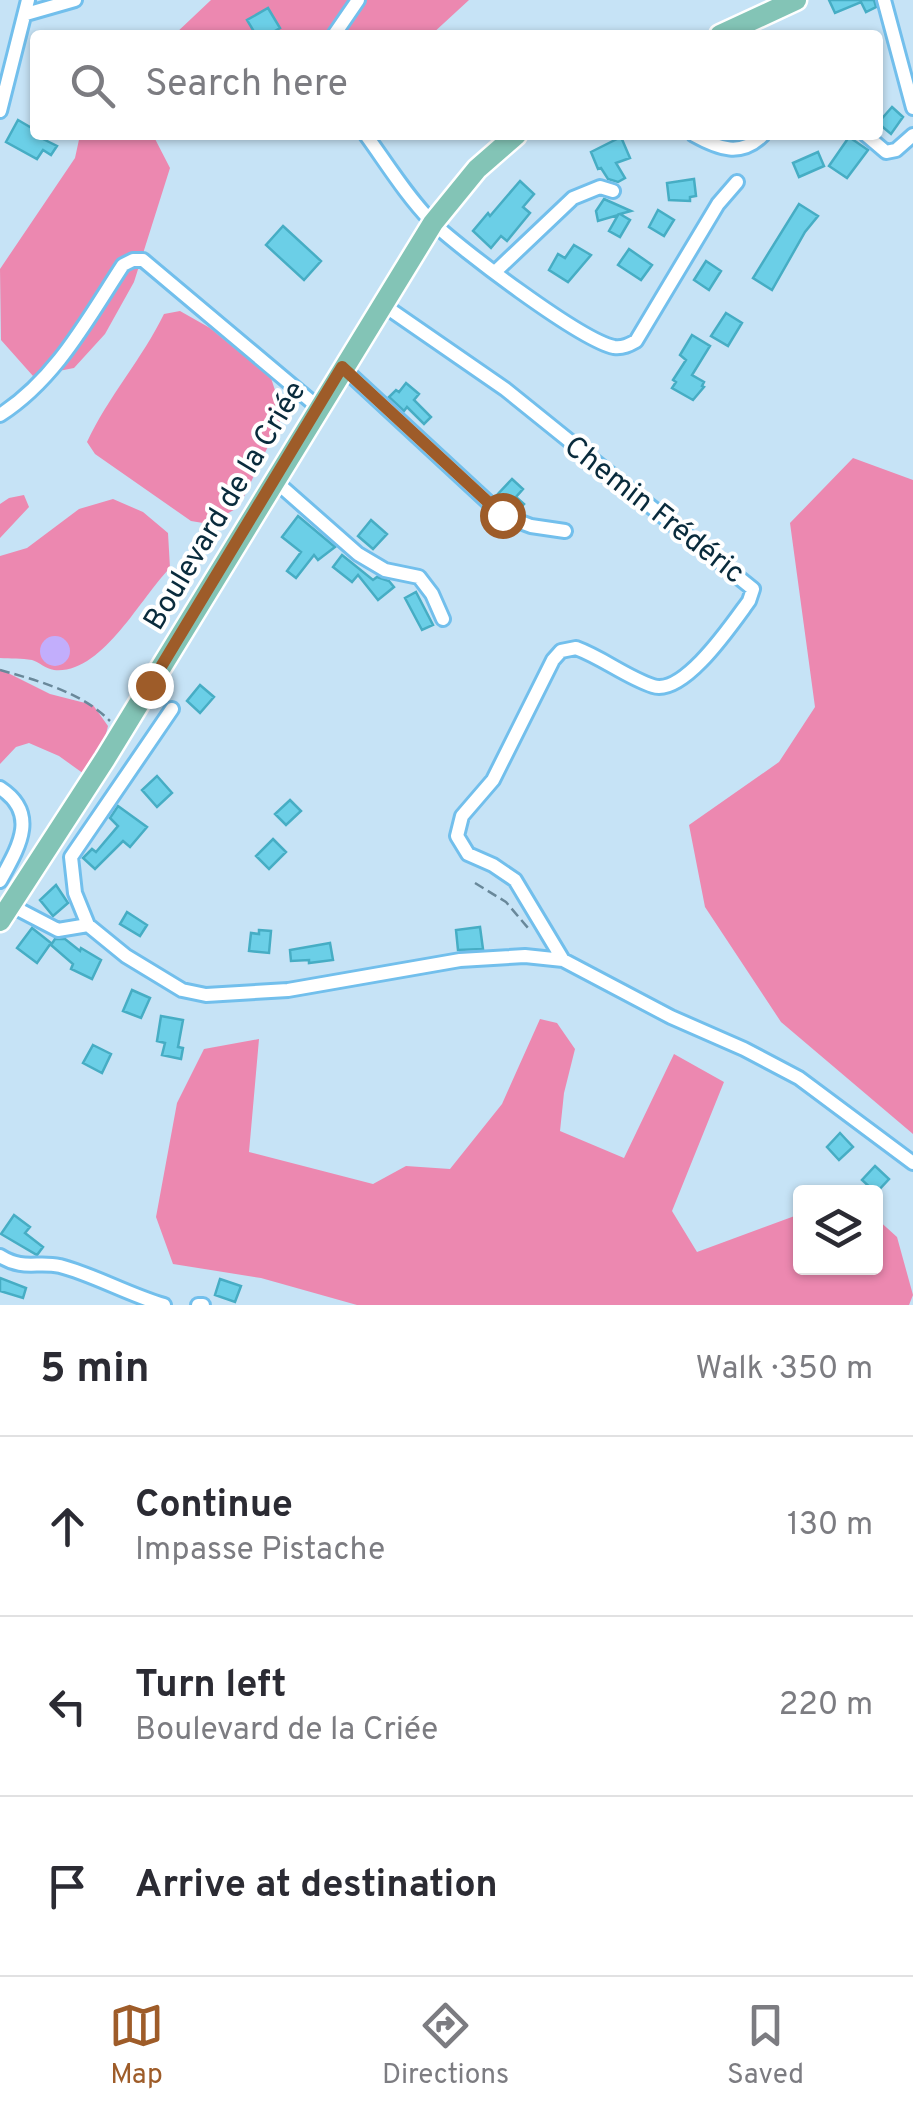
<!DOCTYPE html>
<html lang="en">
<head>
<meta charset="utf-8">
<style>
	:root { --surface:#fff; --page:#f2f2f3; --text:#2b2b33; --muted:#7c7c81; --line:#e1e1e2; --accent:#9e5c29 }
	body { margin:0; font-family:Overpass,sans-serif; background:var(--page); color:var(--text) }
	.controls { position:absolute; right:30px; bottom:30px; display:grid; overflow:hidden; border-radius:10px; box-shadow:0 2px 8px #0004 }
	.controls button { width:90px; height:90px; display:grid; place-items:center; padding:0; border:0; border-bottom:2px solid var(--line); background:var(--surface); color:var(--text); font:50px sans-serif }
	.stop { position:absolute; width:30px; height:30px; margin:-22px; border:8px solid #9e5c29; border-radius:50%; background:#fff }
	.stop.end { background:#9e5c29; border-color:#fff; box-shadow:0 2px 10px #0008 }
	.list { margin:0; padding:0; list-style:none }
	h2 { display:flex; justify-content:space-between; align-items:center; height:130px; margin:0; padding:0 40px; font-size:42px }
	h2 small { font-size:32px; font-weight:400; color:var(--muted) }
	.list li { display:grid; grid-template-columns:65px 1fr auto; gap:30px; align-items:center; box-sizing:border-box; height:180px; padding:0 40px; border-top:2px solid var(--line) }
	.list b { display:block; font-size:38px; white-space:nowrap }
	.list p { margin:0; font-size:32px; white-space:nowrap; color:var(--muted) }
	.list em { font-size:32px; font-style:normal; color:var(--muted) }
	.icon { flex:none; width:55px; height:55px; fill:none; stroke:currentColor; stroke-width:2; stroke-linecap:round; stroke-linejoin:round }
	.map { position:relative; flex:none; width:913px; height:1305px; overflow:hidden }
	.search { position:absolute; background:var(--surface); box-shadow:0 2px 8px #0004; left:30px; right:30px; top:30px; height:110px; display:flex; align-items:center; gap:25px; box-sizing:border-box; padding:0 35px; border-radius:10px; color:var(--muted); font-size:38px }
	.sheet { height:670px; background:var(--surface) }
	nav { display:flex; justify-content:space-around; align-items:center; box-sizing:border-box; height:140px; border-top:2px solid var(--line); background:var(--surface); font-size:28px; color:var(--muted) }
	nav a { display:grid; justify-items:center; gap:5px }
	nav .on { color:var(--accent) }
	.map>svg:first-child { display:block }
	.green { fill:#ec88b0 }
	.water { fill:#c2aefc }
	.building { fill:#6bcfe7; stroke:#46adc4; stroke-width:2.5 }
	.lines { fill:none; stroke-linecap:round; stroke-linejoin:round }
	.street-casing { stroke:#72bfec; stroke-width:18 }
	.primary-casing { stroke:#fff; stroke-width:25 }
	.path { stroke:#69889a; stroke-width:2.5; stroke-dasharray:10 5; stroke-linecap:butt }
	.street { stroke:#fff; stroke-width:12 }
	.primary { stroke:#83c4b6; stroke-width:20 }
	.route { stroke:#9e5c29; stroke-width:12 }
	.labels { text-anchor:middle; stroke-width:8; stroke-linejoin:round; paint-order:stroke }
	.street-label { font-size:30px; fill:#092b3c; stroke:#fff }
</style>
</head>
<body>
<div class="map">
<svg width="913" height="1305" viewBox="0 0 913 1305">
	<rect width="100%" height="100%" fill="#c6e3f6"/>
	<!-- green -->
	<path class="green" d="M211,0H469L431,35H174Z
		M80,135H153L170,168L134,282L105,334L74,368L33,376L1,340L0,269L75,158Z
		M180,311L210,328L271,378L283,415L239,507L209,524L191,521L95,454L87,442C108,397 142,359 164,314Z
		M853,458L913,480V1134L781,1022L705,907L689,825L779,762L815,707L790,523Z
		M24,495L29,507L0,538V504L9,498Z
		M113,499L143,512L168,533L170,568C140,598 102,675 54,670C46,669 39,662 32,660C22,658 10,659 0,658V556L27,548L79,509Z
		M0,669L50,694L93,705L108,726L104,742L84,774L59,756L29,743L16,747L0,764Z
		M540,1019L557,1023L575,1049L564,1093L560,1131L624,1158L674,1054L724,1082L672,1211L697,1252L800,1214V1268H876V1218L897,1237L913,1295L909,1305H357L261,1278L173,1264L156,1217L177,1103L204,1049L259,1039L249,1152L373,1184L406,1166L450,1169L502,1104Z"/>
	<!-- water -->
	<path class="water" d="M40 651a15 15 0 1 1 30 0a15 15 0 1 1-30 0Z"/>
	<!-- building -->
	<path class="building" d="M829,0H874L876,7L866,12L861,2L835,13Z
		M268,8L280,28L268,35H256L247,20Z
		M892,107L903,117L891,134L878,123Z
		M18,120L35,130V135L57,146L51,155L43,150L37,159L6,142Z
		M621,137L630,158L616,163L625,178L618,182L608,179L601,168L598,169L591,152Z
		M849,137L868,150L847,178L829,166Z
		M818,152L824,166L799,177L793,163Z
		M694,179L696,196L690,197V201L669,200L667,183Z
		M520,181L534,194L523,207L530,213L507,241L501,236L491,248L473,231L488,213L490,216Z
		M604,199L631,211L620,214L630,220L620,237L609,231L618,215L598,221L596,211Z
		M799,204L818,216L805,232L772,290L753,278Z
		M658,210L674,220L664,236L649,227Z
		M283,226L321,261L304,280L266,245Z
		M574,245L591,255L568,282L549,270L558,254L565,258Z
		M629,249L652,265L641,280L618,265Z
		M706,261L721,271L709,290L694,280Z
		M726,313L742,323L728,346L711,336Z
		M692,335L710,346L692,375L704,382L702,386L704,387L693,400L672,388L676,382L673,380L686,360L680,355Z
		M406,383L419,394L414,400L431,417L424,424L407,407L404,411L389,397L396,390L399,392Z
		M512,479L523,489L516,497L524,504L518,510L496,496Z
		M298,516L335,547L318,560L314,555L296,578L287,571L301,552L282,537Z
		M371,520L387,534L373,549L358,536Z
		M342,555L373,580L377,577L389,581L394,587L378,600L358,575L352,582L333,567Z
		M416,592L433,625L422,630L405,598Z
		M200,685L214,697L200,713L187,701Z
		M157,776L172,793L157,807L142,790Z
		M290,800L301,811L286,825L275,814Z
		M118,806L147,827L130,847L123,841L95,869L83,858L92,849L96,852L118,826L110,818Z
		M273,839L286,852L269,869L256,856Z
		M56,885L68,903L53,916L40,900Z
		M127,912L147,925L140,936L120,924Z
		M480,927L483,949L458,950L456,930Z
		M32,928L51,943L37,963L17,948Z
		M259,930L271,931L269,953L249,951L251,933L259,934Z
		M55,939H65L80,951L81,948L101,960L92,979L71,969L73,964L51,945Z
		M330,943L333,960L309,963V960L291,961L290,950Z
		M132,990L150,998L141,1018L123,1011Z
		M161,1016L183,1020L178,1047L183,1048L181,1059L162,1055L165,1043L157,1041Z
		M93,1045L111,1054L102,1073L83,1063Z
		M840,1133L853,1147L839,1160L827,1147Z
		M875,1166L889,1179L876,1193L862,1180Z
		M14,1215L30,1227L25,1233L43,1247L37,1255L1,1234Z
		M0,1278L26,1288L23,1298L0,1291Z
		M220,1279L241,1286L235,1302L215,1295Z"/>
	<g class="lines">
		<defs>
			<path id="street" d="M884,0L913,108
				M26,14L75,0
				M334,35L358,0
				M0,111L28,0
				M366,135C387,164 406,195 431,221C459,248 580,340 614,347C623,348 629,345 636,341L718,204L737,182
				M694,135C719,149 741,157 763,135
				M866,135L886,152L896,150L913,135
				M495,272L573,198L600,187L613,191
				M382,304L505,389L753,589L749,601C732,624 684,696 653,686C626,677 603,658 576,648L561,651L553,660L493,780L462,816L457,836L468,854L493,865L515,880L563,960
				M342,367L502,515L531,526L565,531
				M0,415C56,379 87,320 123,265L133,260H143L319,408
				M274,480L358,554L385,570L419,577L432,594L443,619
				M0,788C40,814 18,848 0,881
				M10,905L58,930L88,925L126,956L182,990L206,995L288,990L460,960L525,956L563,960L671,1017L744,1049L799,1078L913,1163
				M88,925L75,893L71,857L172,709
				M0,1256C24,1271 36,1261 60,1266C92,1274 129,1295 164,1305
				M198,1305H203"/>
			<path id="primary" d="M720,35L796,0
				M0,921L105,759L433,223L477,169L516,135"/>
		</defs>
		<!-- street casing -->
		<use href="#street" class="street-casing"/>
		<!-- primary casing -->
		<use href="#primary" class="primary-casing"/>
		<!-- path -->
		<path class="path" d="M0,670C39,681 81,692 110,721
			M475,883L506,902L528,928"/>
		<!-- street -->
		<use href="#street" class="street"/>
		<!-- primary -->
		<use href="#primary" class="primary"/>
	</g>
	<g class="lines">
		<!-- route -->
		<path class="route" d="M150,685L342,367L502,515"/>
	</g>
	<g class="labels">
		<!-- street labels -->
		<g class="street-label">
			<text transform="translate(224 505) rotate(-59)" y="10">Boulevard de la Criée</text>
			<text transform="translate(655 509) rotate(38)" y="10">Chemin Frédéric</text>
		</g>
	</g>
</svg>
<div class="controls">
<button><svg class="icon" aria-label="layers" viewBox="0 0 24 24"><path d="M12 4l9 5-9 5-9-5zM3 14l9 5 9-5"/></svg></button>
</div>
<div class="stop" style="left:502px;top:515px"></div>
<div class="stop end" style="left:150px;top:685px"></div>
<div class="search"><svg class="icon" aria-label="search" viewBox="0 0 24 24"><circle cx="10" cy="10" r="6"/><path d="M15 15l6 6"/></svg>Search here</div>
</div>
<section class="sheet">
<h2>5 min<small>Walk · 350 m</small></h2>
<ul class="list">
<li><svg class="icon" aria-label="ahead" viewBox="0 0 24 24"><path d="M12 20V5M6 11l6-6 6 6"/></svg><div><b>Continue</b><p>Impasse Pistache</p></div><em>130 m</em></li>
<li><svg class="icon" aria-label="left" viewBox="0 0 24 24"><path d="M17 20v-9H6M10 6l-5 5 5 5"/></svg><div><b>Turn left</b><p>Boulevard de la Criée</p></div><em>220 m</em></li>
<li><svg class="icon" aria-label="arrive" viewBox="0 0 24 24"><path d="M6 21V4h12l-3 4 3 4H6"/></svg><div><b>Arrive at destination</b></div></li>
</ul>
</section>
<nav>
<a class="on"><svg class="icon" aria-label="map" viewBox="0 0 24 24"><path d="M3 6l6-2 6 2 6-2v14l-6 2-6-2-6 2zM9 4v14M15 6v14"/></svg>Map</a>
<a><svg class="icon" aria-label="directions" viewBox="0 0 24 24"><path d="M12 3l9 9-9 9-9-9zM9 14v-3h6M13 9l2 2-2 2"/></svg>Directions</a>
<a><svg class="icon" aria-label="saved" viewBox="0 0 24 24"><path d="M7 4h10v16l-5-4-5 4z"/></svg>Saved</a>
</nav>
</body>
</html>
